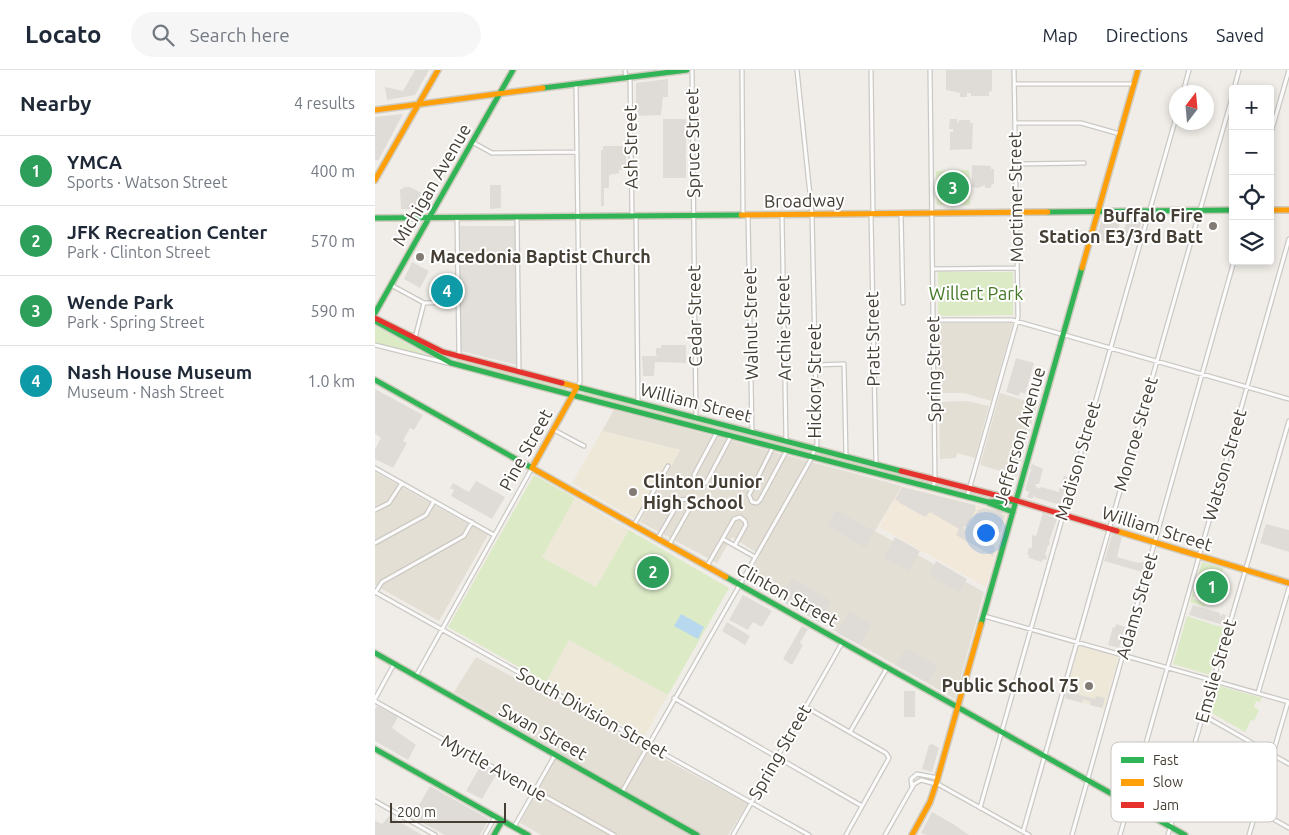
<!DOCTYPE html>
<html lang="en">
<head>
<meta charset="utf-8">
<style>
	:root { --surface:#fff; --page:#f6f6f7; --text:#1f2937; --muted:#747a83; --line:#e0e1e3; --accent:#817b73 }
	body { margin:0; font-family:Ubuntu,sans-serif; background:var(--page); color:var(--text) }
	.controls { position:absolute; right:15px; top:15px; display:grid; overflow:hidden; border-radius:5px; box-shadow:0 2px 8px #0003 }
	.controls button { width:45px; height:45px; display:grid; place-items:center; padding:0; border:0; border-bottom:1px solid var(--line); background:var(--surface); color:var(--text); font:25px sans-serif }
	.compass { position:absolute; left:794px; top:15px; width:45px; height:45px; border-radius:50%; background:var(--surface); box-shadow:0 2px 8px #0003; rotate:16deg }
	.scale { position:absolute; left:15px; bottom:12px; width:116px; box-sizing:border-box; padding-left:5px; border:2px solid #453e34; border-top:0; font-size:14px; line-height:18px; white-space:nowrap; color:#453e34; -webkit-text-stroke:4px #fff; paint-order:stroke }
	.you { position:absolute; left:610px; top:462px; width:18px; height:18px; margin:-12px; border:4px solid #fff; border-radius:50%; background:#1a73e8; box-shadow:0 0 0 8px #1a73e833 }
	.badge { display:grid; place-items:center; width:32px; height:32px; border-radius:50%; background:var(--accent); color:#fff; font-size:16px; font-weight:700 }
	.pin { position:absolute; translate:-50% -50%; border:2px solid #fff; box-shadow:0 1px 5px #0006 }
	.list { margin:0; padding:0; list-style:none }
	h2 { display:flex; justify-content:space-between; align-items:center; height:65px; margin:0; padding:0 20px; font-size:21px }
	h2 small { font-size:16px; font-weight:400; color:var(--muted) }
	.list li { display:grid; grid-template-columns:32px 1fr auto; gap:15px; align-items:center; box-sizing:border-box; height:70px; padding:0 20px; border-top:1px solid var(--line) }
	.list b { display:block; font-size:19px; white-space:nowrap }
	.list p { margin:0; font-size:16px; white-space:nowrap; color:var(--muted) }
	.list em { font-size:16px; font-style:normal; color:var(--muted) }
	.icon { flex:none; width:28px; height:28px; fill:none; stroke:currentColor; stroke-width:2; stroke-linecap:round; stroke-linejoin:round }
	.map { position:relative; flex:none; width:914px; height:765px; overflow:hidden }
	header { display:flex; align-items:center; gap:30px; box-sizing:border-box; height:70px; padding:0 25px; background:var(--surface); border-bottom:1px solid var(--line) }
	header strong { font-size:24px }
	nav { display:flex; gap:28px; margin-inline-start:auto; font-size:18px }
	.search { width:350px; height:45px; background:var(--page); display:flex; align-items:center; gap:12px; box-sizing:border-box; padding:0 18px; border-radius:28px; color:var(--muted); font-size:19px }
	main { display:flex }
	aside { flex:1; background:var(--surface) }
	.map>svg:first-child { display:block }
	.residential { fill:#e4dfd5 }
	.commercial { fill:#f3e9da }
	.industrial { fill:#e2ded9 }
	.education { fill:#eee8d9 }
	.green { fill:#dceac6 }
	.parking { fill:#dfdcd8 }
	.water { fill:#b7d8ef }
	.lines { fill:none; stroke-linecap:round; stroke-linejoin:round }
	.street-casing { stroke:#ccc9c4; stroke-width:5.5 }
	.fast-casing { stroke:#cfcabe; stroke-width:8 }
	.slow-casing { stroke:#cfcabe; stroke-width:8 }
	.jam-casing { stroke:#cfcabe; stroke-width:8 }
	.street { stroke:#fdfcfc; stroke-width:3 }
	.fast { stroke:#30b455; stroke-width:5 }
	.slow { stroke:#ff9f0a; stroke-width:5 }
	.jam { stroke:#e5322d; stroke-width:5 }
	.poi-dot { fill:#817b73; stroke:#fff; stroke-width:2 }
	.labels { text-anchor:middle; stroke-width:4; stroke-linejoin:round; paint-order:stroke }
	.street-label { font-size:18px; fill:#453e34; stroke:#fff }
	.poi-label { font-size:18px; font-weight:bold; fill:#453e34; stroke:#fff; text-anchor:end }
	.park-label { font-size:18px; fill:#447826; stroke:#fff }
	.key { fill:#fff; stroke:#c7c5c2; stroke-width:1 }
	.key-label { font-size:14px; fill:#453e34 }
</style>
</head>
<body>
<header>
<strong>Locato</strong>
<div class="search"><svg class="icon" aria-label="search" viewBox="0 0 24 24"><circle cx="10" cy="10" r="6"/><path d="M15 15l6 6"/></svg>Search here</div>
<nav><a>Map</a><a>Directions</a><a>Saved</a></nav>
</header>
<main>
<aside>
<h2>Nearby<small>4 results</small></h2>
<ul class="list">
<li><span class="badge" style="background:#2e9e5b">1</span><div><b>YMCA</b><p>Sports · Watson Street</p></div><em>400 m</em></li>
<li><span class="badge" style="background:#2e9e5b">2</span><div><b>JFK Recreation Center</b><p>Park · Clinton Street</p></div><em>570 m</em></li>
<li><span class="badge" style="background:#2e9e5b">3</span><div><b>Wende Park</b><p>Park · Spring Street</p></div><em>590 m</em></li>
<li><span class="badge" style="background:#0f9aa8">4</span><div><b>Nash House Museum</b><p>Museum · Nash Street</p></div><em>1.0 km</em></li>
</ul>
</aside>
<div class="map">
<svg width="914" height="765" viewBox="0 0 914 765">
	<rect width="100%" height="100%" fill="#f0ede8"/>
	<!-- residential -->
	<path class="residential" d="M563,253H638L616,331L589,323H564Z
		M625,323L662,334L642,406L605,395Z
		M592,331L614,336L600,388L582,383L581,388L565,389L564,332Z
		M239,340L527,416L500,461L609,522L580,629L372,511L385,485L357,467L342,493L265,452L305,380L227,361Z
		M0,402L113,465L64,551L0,515Z
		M101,587L373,734L353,765H166L145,753L184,682L79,622Z"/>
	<!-- commercial -->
	<path class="commercial" d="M527,416L633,443L611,517L504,457Z"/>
	<!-- industrial -->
	<path class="industrial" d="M85,156H140L142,295L86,281Z"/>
	<!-- education -->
	<path class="education" d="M227,361L305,380L265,452L197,413Z
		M200,428L254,460L221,517L166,486Z
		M194,570L293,625L269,667L171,612Z
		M704,576L744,587L729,639L689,628Z"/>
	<!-- green -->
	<path class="green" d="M594,100L595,135H562L561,101Z
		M563,202H638V245L563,246Z
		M0,256L6,259L55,287L0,274Z
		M81,289L129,299L193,318L190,320L165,315L80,292Z
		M210,322L232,326L430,377L432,381L429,383L208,326Z
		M446,383L473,388L555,412L527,408L444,386Z
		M159,405L200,428L167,487L221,517L254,460L354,518L293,625L194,570L171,612L73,557Z
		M827,492L848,498L846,512L842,513L846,508L842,500L833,504L834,511L830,513L823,512L818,529L831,533L830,537L815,532Z
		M812,546L849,558L835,605L798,594Z
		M841,615L887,628L885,632L881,631L879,637L884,640L879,651L876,650L870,662L833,641Z"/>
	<!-- parking -->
	<path class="parking" d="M40,0H54L40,25L12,30L10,17L28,21Z
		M571,0H617V21L614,22V26H596V23H592V27H585V23L571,20Z
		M293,9V27H288L286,45L261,46V13Z
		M28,44L3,91L0,89V47Z
		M288,49H311V108H288Z
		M575,49H582L583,54L584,50H595V53H598L597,79L575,80V62H578V59H574Z
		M228,76H251V100H244V103L234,105V118H229V136H226V80H228Z
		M597,95L616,96V99H619V114L616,115V118H610V115L603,118L597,117Z
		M115,115H126V138L115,139Z
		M30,117H35L58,129L53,139H26L25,120Z
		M766,148L767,150L760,174L746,170L752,149Z
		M729,149H746L743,160L737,159L733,173L721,169L726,151L728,152Z
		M37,192L54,201L45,218L29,209Z
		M286,275H311V293L280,292L279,306H268L267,286H284L281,285V278H286Z
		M641,288L659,293L650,324L645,322L644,326L631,322Z
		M0,319L48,345L39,360L35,358L28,371L32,373L18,398L0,389V379L6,368L0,364Z
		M657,394L668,399L664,414H660L663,419L666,417L684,422L685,417L688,418L686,414L689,406L693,407L685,435L659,427L660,424L657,429L652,427L654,422L650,420L656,400H659L655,399Z
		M101,411L130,427L117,449L76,426L79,420L75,418L78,413L94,422Z
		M527,417L600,435L601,440L591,457L588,456L590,461L603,440L609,438L627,442V445H630L625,462H621L618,472L614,467L613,469L595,460L620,477L618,486L581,465L584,459L555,442L550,447L523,432L524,429L522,431L520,430Z
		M461,440L499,461L490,478L452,455Z
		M668,443L682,449L674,471L675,475H673L670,485L672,486L671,490L668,489L667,492L654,488V485L652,484L654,478H657V465L661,466Z
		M891,454L914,460V482L885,473Z
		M737,464L747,467L742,487L763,493L770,492L767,502L729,491Z
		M520,467L545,481L534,501L509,488Z
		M561,491L592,509L584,522L554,505Z
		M417,508L456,531L444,552L405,530Z
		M368,525L397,541L387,557L378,552L373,560L354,550Z
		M818,535L845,543V547L847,544L851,545L848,555L814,545Z
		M474,541L497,554L485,575L462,563Z
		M352,552L375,566L370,575L347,561Z
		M741,554L750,557L744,578L733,575L738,557L740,558Z
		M427,556L433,559L425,573L428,575L417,595L408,589Z
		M531,578L563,596L553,613L521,595Z
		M693,618L702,620V624L720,629L721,626L730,628L727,638L715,635L716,632L708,629L707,633L690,628Z
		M529,621H540V647H529Z
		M2,636L23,647L17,658L41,675L33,690L0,671V639Z
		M557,674L564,678L557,702L547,699L554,675Z
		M106,695L122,703L107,729L91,721Z
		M55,716L114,749L105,765H70L37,747Z
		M557,742L578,754L594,765H551L546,763Z
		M14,746L47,765H0V751L7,754Z"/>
	<!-- water -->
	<path class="water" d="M306,544L329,557L323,569L299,556Z"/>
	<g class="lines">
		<defs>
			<path id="street" d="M250,0L251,8
				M317,0L321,347
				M367,0L368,144
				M496,0L498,143
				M555,0L560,409L558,418
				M255,7L257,145
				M201,14L205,312L202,317
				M639,14H759
				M859,19L864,0
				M808,22L814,0
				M640,53H706L745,64
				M895,66L914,0
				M97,72L117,83L202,82
				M640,94L709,93
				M526,143L528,233
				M496,144L501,394
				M373,145L377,362
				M407,145L411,371
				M261,146L263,333
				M142,147L144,302
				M82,148L84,286
				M558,199L642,198
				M16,215L49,233L83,232
				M558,250H637L914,329
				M40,268L49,233
				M0,275L72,293
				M440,295L469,294L471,386
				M179,360L209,376
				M342,362L319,405L320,411L325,414L331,413L356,366
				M398,377L374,425L377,432L382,433L385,430L412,380
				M0,398L119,465
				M592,427L643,247L639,0
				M0,440L14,433L27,413
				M259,455L293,396
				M283,468L305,430L313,429L316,436L294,475
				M348,469L380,487
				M0,473L51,445L59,431
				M332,496L359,449L365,447L370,451L371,455L360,475
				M0,522L434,765
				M0,523L7,512L89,466L97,452
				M609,546L914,632
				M41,606L157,398
				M883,623L914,518
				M299,628L487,736
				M0,629L19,594
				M0,631L239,765
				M431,637L511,683L514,688L471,765
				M828,645L914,694
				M475,662L512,598
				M812,700L914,758
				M561,713L654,765
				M537,718L536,709L542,704L563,708
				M247,722L435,391L442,374L437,144L422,0
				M0,731L60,765
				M605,738L802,44
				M139,757L180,685
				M648,762L858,24
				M110,765L120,747
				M358,765L467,573
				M510,765L539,714L546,710L561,714
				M697,765L859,191
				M745,765L914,169
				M793,765L914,351
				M874,765L913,632"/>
			<path id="fast" d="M168,18L312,0
				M673,142L858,140
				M0,148L366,145
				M0,243L138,0
				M0,251L76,293L197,325
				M0,310L157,398
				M202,317L526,401
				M197,325L613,432L641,431
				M614,433L638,442
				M351,507L810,765
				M606,554L707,198
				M0,583L322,765
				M0,679L153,765
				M119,765L127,751"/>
			<path id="slow" d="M0,40L168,18
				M0,110L63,0
				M895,140H914
				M366,145L673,142
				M707,198L763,0
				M187,313L202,317L157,398L351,507
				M742,461L914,513
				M537,765L555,732L561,714L606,554"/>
			<path id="jam" d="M0,248L68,282L187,313
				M526,401L636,429L742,461"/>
		</defs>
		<!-- street casing -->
		<use href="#street" class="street-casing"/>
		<!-- fast casing -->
		<use href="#fast" class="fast-casing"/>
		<!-- slow casing -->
		<use href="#slow" class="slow-casing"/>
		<!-- jam casing -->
		<use href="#jam" class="jam-casing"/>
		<!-- street -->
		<use href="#street" class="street"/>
		<!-- fast -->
		<use href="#fast" class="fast"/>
		<!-- slow -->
		<use href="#slow" class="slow"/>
		<!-- jam -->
		<use href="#jam" class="jam"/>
	</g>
	<!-- markers -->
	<g class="poi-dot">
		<circle cx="838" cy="156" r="5"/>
		<circle cx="45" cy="187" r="5"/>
		<circle cx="258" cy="422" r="5"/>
		<circle cx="714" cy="616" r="5"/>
	</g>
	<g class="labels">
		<!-- street labels -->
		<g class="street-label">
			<text transform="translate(318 73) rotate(-91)" y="6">Spruce Street</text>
			<text transform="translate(256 77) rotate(-91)" y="6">Ash Street</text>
			<text transform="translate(57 115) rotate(-60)" y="6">Michigan Avenue</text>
			<text transform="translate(641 127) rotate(-91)" y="6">Mortimer Street</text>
			<text transform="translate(429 131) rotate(-1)" y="6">Broadway</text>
			<text transform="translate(320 246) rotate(-91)" y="6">Cedar Street</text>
			<text transform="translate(376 254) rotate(-91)" y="6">Walnut Street</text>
			<text transform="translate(409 258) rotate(-91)" y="6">Archie Street</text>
			<text transform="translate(498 269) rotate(-91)" y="6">Pratt Street</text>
			<text transform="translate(559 299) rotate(-91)" y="6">Spring Street</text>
			<text transform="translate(440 311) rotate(-90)" y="6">Hickory Street</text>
			<text transform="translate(321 333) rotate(14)" y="6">William Street</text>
			<text transform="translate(761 364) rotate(-74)" y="6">Monroe Street</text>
			<text transform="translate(645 366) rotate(-74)" y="6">Jefferson Avenue</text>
			<text transform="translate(151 380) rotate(-61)" y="6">Pine Street</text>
			<text transform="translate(703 391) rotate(-74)" y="6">Madison Street</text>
			<text transform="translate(850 395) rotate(-74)" y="6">Watson Street</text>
			<text transform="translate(782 459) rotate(17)" y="6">William Street</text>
			<text transform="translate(412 525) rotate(29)" y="6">Clinton Street</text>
			<text transform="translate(762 536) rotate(-74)" y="6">Adams Street</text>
			<text transform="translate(841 601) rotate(-74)" y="6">Emslie Street</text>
			<text transform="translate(217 643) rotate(29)" y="6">South Division Street</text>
			<text transform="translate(168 662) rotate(29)" y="6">Swan Street</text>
			<text transform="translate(405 682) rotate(-60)" y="6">Spring Street</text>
			<text transform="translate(119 698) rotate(29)" y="6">Myrtle Avenue</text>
		</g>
		<!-- poi labels -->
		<g class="poi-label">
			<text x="828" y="152">Buffalo Fire<tspan x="828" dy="21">Station E3/3rd Batt</tspan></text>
			<text x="55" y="193" text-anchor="start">Macedonia Baptist Church</text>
			<text x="268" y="418" text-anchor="start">Clinton Junior<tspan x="268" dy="21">High School</tspan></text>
			<text x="704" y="622">Public School 75</text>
		</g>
		<!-- park labels -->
		<g class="park-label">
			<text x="601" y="230">Willert Park</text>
		</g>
	</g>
	<!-- legend -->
	<rect x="736" y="672" width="166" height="80" rx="8" class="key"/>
	<rect x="746" y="687" width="23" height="6" fill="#30b455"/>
	<rect x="746" y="709" width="23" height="7" fill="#ff9f0a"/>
	<rect x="746" y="732" width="23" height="6" fill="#e5322d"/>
	<g class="key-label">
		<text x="778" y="695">Fast</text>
		<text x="778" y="717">Slow</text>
		<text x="778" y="740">Jam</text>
	</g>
</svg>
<div class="controls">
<button>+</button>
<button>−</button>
<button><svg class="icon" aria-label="locate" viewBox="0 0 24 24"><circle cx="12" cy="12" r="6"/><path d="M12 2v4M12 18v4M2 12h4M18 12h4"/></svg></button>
<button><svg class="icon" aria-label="layers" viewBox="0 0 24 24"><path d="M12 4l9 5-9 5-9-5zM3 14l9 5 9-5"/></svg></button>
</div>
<svg class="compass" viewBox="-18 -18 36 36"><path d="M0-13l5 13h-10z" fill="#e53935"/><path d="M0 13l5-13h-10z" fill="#747a83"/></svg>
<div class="scale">200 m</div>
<div class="you"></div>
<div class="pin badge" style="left:837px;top:517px;background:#2e9e5b">1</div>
<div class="pin badge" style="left:278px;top:502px;background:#2e9e5b">2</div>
<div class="pin badge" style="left:578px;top:118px;background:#2e9e5b">3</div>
<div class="pin badge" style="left:72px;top:221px;background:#0f9aa8">4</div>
</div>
</main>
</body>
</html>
